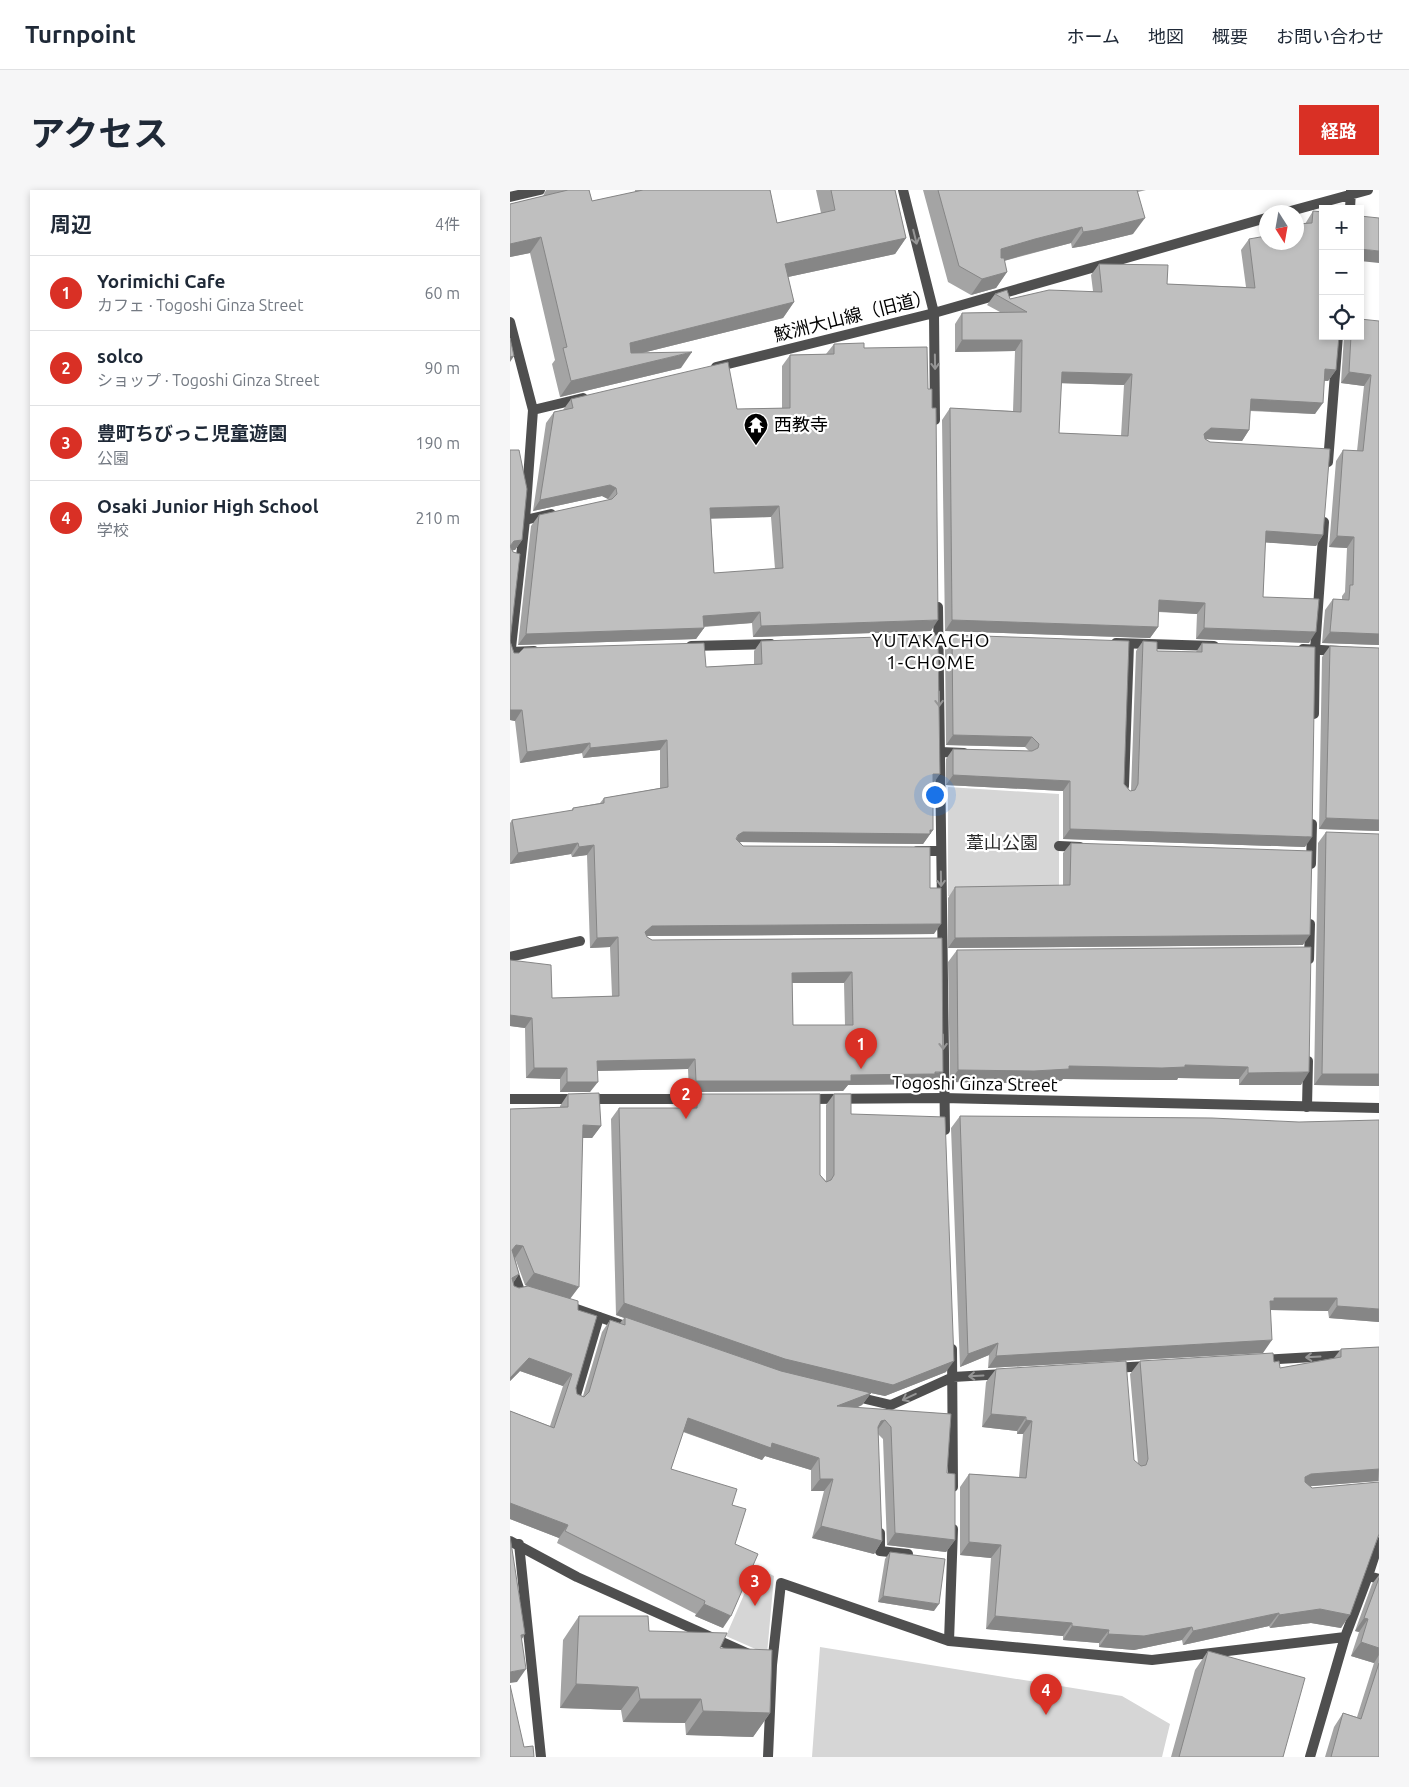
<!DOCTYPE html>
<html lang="ja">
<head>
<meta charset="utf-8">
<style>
	:root { --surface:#fff; --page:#f6f6f7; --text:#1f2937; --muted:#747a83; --line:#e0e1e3; --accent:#d93025 }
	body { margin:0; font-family:Ubuntu,"Noto Sans JP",sans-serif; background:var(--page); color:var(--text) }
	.controls { position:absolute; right:15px; top:15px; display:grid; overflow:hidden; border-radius:0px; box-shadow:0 2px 8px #0003 }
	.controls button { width:45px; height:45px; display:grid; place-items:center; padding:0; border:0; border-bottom:1px solid var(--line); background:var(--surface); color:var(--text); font:25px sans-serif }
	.compass { position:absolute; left:749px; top:15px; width:45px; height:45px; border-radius:50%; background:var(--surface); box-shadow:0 2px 8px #0003; rotate:169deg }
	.you { position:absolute; left:424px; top:604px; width:18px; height:18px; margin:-12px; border:4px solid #fff; border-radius:50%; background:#1a73e8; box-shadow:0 0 0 8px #1a73e833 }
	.badge { display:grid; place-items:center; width:32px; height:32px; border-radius:50%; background:var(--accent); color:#fff; font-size:16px; font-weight:700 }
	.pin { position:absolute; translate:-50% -41px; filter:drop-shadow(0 1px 2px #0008) }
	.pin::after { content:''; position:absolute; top:26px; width:18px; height:15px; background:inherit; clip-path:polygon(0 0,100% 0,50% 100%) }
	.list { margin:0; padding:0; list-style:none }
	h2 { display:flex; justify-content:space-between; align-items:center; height:65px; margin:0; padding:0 20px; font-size:21px }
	h2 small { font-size:16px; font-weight:400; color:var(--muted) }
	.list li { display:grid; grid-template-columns:32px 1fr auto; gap:15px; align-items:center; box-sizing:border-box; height:75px; padding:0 20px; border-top:1px solid var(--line) }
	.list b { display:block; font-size:19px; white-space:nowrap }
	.list p { margin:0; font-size:16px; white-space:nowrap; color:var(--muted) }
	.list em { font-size:16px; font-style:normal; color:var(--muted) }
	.icon { flex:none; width:28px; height:28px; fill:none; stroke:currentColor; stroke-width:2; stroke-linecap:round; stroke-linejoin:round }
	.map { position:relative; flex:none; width:869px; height:1567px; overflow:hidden; border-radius:0px }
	header { display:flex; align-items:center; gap:30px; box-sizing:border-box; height:70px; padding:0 25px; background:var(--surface); border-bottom:1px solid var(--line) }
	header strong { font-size:24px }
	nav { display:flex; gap:28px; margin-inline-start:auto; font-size:18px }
	.intro { display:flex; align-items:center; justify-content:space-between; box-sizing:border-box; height:120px; padding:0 30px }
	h1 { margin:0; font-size:35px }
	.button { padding:12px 22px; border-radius:0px; background:var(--accent); color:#fff; font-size:18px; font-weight:700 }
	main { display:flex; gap:30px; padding:0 30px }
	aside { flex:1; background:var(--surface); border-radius:0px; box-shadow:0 2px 8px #0003 }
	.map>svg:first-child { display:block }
	.green { fill:#d6d6d6 }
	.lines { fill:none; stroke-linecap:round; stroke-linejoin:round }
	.service { stroke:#4f4f4f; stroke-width:10 }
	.minor { stroke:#4f4f4f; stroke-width:10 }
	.tertiary { stroke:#4f4f4f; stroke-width:10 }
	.wall { fill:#a4a4a4; fill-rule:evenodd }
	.shaded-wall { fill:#868686 }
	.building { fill:#bfbfbf; stroke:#868686; fill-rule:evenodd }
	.oneway { stroke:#959595 }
	.labels { text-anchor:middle; stroke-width:4.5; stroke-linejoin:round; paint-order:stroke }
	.street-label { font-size:18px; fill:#000; stroke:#fff }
	.poi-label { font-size:18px; fill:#000; stroke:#fff; text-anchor:start }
	.park-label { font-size:18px; fill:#2d2d2d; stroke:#fff }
	.neighbourhood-label { font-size:19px; letter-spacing:1px; fill:#000; stroke:#fff }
</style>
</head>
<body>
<header>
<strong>Turnpoint</strong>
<nav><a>ホーム</a><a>地図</a><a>概要</a><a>お問い合わせ</a></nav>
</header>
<div class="intro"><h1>アクセス</h1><a class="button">経路</a></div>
<main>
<aside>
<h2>周辺<small>4件</small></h2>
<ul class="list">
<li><span class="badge">1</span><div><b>Yorimichi Cafe</b><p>カフェ · Togoshi Ginza Street</p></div><em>60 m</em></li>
<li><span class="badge">2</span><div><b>solco</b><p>ショップ · Togoshi Ginza Street</p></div><em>90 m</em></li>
<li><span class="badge">3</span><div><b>豊町ちびっこ児童遊園</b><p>公園</p></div><em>190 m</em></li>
<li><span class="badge">4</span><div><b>Osaki Junior High School</b><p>学校</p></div><em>210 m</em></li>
</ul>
</aside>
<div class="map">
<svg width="869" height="1567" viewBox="0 0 869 1567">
	<rect width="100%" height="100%" fill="#fff"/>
	<!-- green -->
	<path class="green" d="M438,597L549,604V705L438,706Z
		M246,1377L264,1386L257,1464L216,1446Z
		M310,1457L612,1506L660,1534L652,1567H302Z"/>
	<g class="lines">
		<!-- service -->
		<path class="service" d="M15,330L41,324
			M430,562L454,563
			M614,596L619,454
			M549,656L570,657
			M407,661H431
			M0,767L70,751
			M64,1212L89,1127
			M370,1343V1361L398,1364"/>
		<!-- minor -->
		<path class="minor" d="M393,0L424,123L425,230
			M0,7L30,0
			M840,19L841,0
			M777,22L858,0
			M0,132L23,220L15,330L0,467
			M206,177L424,123L756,28
			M23,220L73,208
			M818,272L828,146
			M428,417L435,940
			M606,453L704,456
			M181,456L261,454
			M793,459L829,461
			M0,462L24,461
			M804,524L805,460L814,332
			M801,674L802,634
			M799,769L800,734
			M797,917L798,871
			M0,1073L10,1101
			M55,1115L112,1135
			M442,1159L443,1297
			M750,1170L838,1165
			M603,1178L638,1176
			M343,1206L381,1215L443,1187L494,1184
			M0,1351L67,1387L239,1464
			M869,1352L858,1386L869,1389
			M9,1354L31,1567
			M439,1451L443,1339
			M258,1567L262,1475L271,1393L439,1451L642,1470L835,1447
			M800,1567L835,1447L858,1386"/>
		<!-- tertiary -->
		<path class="tertiary" d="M0,909H196
			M298,909L433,908L869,918"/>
	</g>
	<!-- wall -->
	<path class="wall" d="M36,0H79L82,11L125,2V0H260L267,33L311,23L306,0H385L396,48L385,64L278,87L284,112L273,128L132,163L171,178L50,207L42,174L45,170L20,63L0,67V14L33,6Z
		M413,0H636L628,2L623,44L574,56L562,58L561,53L494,71L497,82L486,98L461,105L438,92Z
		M803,21L826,180L818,191H814L805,224L740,221L739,240L732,251L696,249L813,345L806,356L755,352L753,407L799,453L686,449L687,424L648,422V437L640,448L435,441L432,230L440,218L503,221L505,161L445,162V134L452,123L490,122L477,115L485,104L500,109L583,101L581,85L589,74L657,94L736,97L731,60L739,49L756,52L795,34ZM551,193L614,195L611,246L549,243Z
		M869,131V455L812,453L815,420L823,409L832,410V406L835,402L837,358L819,357L826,271L833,260L847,261L854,196L831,193L834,146H850Z
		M324,154L354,158L421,441L243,447L242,433L194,437V438L186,449L8,455L21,336L29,325L99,310L98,309L92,306L23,321L36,233L44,222L53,220L61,209L227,219L272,218V176L280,165L316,164ZM261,327L265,379L204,383L201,328Z
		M0,260L12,350L5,360H2L0,451L4,463L196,477L244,474V461L251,451L423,594V640L413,654L230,652L233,656L420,698L424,744L136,746L142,750L432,748L426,892H420L418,894L338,895L333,901L179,902L178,879L87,881L80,902H50V889L16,888L15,838L0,836V770L42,808L102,806L100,757L80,758L77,665L62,667L61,664L0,674V633L2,630L61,621L63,618L90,613L94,608L150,598V560L73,568L72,563L10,573L5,531L0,530ZM282,793H334L335,835H283Z
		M442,445L614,594L620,601H621L626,461L633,451L647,461L686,462L692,453L795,657L553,649V601L436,595V569L443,559L519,561L515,557L436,555L435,455Z
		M820,456L869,458V641L809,639L812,467Z
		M816,642L869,896L804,895L808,653Z
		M561,653L793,755L438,758V708L445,697L553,696V663Z
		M447,760L791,895H729V889L668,888L667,890H644L553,889L551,891L516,893L440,892L438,772Z
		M58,904L91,936L82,948H73L60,1109L66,1198L67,1204L73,1206L92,1142L100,1130L110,1133L114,1128L106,1125L101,929L109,918H179V915L187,904L310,985L316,991V915L324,904L341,924L436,1182L375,1206L361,1203L352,1215L346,1218L441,1224L437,1283L445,1350L436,1362L377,1355L373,1249L368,1244L372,1351L364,1364L302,1348L314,1301H301V1280L255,1266L252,1270L173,1242L161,1279L222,1315L225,1354L213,1438L185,1426L186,1424L47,1353L49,1348L0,1329V1221L40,1236L53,1196L10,1181L0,1191V919L50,917V916ZM5,1068L15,1095L17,1096L9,1098L4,1096L3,1093L9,1084Z
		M450,926L702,928L869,1132L819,1128L818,1121L761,1120L753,1163L478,1178L479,1165L450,1177L441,938Z
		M869,1157V1291L801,1296L802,1298L869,1292V1346L831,1438L801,1433L760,1438L759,1436L673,1455L672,1450L624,1460L589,1457V1453L553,1450V1446L476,1439L481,1368L450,1365V1297L459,1284L509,1287L513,1244H507V1241L472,1237L476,1192L486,1179L624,1270L628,1274L620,1184L630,1171L764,1172L770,1178L824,1168L831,1159Z
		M380,1362L424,1421L368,1412L375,1369Z
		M869,1385V1567H815L824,1537L833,1523L847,1527L864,1473L841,1466L849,1442L845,1441L862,1394Z
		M69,1426L139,1441L210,1458L260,1523L243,1547L176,1545L175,1533L113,1532L111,1520L50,1518L53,1450Z
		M698,1461L773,1567H661L685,1480Z"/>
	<!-- shaded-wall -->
	<path class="shaded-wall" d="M635,28L623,44L574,56L562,58L573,42Z
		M572,37L561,53L514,65L480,75L491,59L525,49Z
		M31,47L20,63L0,67V54Z
		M396,48L385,64L264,90L275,74Z
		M850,59L869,61V73L850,71Z
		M497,82L486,98L461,105L472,89Z
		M284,112L273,128L108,169L120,153Z
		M452,150H512L505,161L445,162Z
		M182,162L171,178L50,207L61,191Z
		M4,166L0,172V167Z
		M815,179L826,180L818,191L807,190Z
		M552,182L622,184L614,195L544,193Z
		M839,182L861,185L854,196L831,193Z
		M741,209L813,213L805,224L733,220Z
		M701,238L739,240L732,251L693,249L694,244Z
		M100,295L106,298L98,309L92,306L23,321L30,310Z
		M269,316L261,327L192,329L200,318Z
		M756,341L813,345L806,356L748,352Z
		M827,346L844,347L837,358L819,357Z
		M12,350L5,360L0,361V357L4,351Z
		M649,410L695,413L687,424L641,421Z
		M250,422L242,433L186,437L193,426Z
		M428,430L421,441L243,447L251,436Z
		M442,430L648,437L640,448L435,441Z
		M194,438L186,449L8,455L16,444Z
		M694,438L806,442L799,453L686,449Z
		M820,442L869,444V455L812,453Z
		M0,520H12L5,531L0,530Z
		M443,545L522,547L515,557L436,555Z
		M157,550L150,560L73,568L80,558Z
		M80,553L72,563L10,573L17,562Z
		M423,584H430L423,594Z
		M443,585L560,591L553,601L436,595Z
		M816,628L869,630V641L809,639Z
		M560,639L802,647L795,657L553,649Z
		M423,640L413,654L226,652L228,645L233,642Z
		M68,653L61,664L0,674L8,663Z
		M84,655L77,665L62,667L69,657Z
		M431,734L424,744L135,746V742L142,736Z
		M800,745L793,755L438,758L445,748Z
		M108,747L100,757L80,758L87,748Z
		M342,782L334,793H275L282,783Z
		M0,825L22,828L15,838L0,836Z
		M185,869L178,879L80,881L87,871Z
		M675,875L738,877L729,889L668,888L667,890H644L553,889L551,891L516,893L440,892L448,880L559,876Z
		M24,878H57L50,889L16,888Z
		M433,882L426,892H420L418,894L338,895L333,901L179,902L186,891Z
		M799,882L791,895H729L738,883Z
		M812,884H869V896L804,895Z
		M57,892H88L80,902H50Z
		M73,935L91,936L82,948H65Z
		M6,1055L13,1056L5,1068L0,1063Z
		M24,1083L69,1097L60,1109L15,1095Z
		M9,1084L1,1096L2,1088Z
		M764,1108H827L818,1121L757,1120L760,1111Z
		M114,1113L444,1171L436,1182L375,1206L361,1203L352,1215L319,1229L267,1180L106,1125Z
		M827,1116L869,1119V1132L819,1128Z
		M762,1150L753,1163L478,1178L486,1166Z
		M488,1153L479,1165L450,1177L458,1164Z
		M19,1168L62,1184L53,1196L10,1181L0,1191V1188Z
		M481,1224L516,1227L507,1241L472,1237Z
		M178,1228L262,1253L309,1268L301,1280L255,1266L252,1270L169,1240Z
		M375,1230L366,1242L362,1243L371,1231Z
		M516,1230L522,1231L513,1244H507Z
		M869,1279L868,1291L791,1297L795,1287L801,1284Z
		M310,1289H323L314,1301H301Z
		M0,1313L58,1335L49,1348L0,1329Z
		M311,1336L372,1351L364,1364L302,1348Z
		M385,1343L445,1350L436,1362L377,1355Z
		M459,1352L491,1355L481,1368L450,1365Z
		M373,1406L429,1414L424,1421L368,1412Z
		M194,1414L221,1426L213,1438L185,1426Z
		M810,1419L840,1425L831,1438L801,1433L760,1438L769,1425Z
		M769,1423L759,1436L673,1455L683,1441Z
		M485,1426L562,1433L553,1446L476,1439Z
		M854,1428L858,1429L849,1442L845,1441Z
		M562,1436L599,1440L589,1453L553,1450Z
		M682,1437L672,1450L624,1460L589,1457L598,1444Z
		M15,1444L7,1457L11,1445Z
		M851,1452L869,1458V1465L864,1473L841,1466Z
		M16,1479L7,1492L0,1493V1482Z
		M66,1494L128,1497L111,1520L50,1518Z
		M130,1509H191L175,1533L113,1532Z
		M193,1521L260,1523L243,1547L176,1545Z"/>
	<!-- building -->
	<path class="building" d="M58,0H79L82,11L133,0H260L267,33L325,20L321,0H385L396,48L275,74L284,112L120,153L121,163L182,162L61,191L53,158L57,157L31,47L0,54V14Z
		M428,0H627L635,28L586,40L573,42L572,37L525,49L491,59V68H494L497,82L472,89L449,76Z
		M803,21L813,22V146H829L826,180L815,179L813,213L741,209L739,240L701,238L694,244L695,249L700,252L820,259L813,345L756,341L753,407L809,409L806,442L694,438L695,413L649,410L648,437L442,430L440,218L511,222L512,150H452V123L517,122L485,104L497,100L500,109L539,100L592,102L589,74L658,75L657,94L745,98L739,49L756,46V52H786V34L802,33ZM552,182L622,184L618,246L549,243Z
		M850,26L869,28V61L850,59Z
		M850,129L869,131V444L820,442L823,409L839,410L840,395H843L844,347L827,346L833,260L853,261L861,185L839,182L841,146H850Z
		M0,148L4,166L0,167Z
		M354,153V158L417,157L418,199H422V218H426L428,430L251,436L250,422L193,426L194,438L16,444L29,325L102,309L107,304L106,298L100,295L30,310L44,222L63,218L61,209L218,172L227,219L280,218V165L324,164V154ZM269,316L273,378L204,383L200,318Z
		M0,260H9L17,299L12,350L4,351L0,356L3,362L10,364L0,451L4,463H9L14,458L194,453L196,477L252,474L251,451L428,445L430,584H423V640H420V644L233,642L228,645L226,649L233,656L420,657V698H431V734L142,736L135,742L137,747L142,750L432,748L433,882H425V884L341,885V891H186L185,869L87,871L88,892H57V878H24L22,828L0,825V770L41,775L42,808L109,806L108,747L87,748L84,655L69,657L68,653L8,663L2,630L63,620V618L94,613V608L158,597L157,550L80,558V553L17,562L12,520H0ZM342,782L343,835H283L282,783Z
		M442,445L619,451L614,594L620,601L625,600L628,594L633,451L647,452V461L692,462V453L805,457L802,647L560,639V591L443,585V559L522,561L528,558L529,554L522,547L443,545Z
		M820,456L869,458V630L816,628Z
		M816,642L869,644V884H812Z
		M561,653L802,661L800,745L445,748V697L560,695Z
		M801,757L799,882L738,883V877L675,875V877L652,878L559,876V879L524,881L448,880L447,760Z
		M89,903L91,936L73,935L69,1097L24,1083L13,1056L6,1055L2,1060L9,1084L2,1088L4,1096L9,1098L18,1096L68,1111V1120L87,1126L66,1198L67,1204L74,1207L79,1202L100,1130L115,1135V1127L271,1181L361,1203L327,1216L441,1224L437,1283L445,1284V1350L385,1343L381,1237L375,1230L371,1231L368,1237L372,1351L311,1336L323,1289H310L309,1268L262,1253L261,1258L178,1228L161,1279L227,1299L222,1315L236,1319L225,1354L248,1364L221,1426L194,1414L195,1411L55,1341L58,1335L0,1313V1221L44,1238L62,1184L19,1168L0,1188V919L58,917V904Z
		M187,904H310V985L316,992L321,990L324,985V904H341V924L435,927L444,1171L383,1195L275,1169L114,1113L109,918H187Z
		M450,926L702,928L789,932L869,930V1119L827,1116V1108H764V1111H760L762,1150L486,1166L488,1153L458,1164Z
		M869,1157V1279L801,1284L795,1287V1292L802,1298L869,1292V1344L840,1425L810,1419L769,1425V1423L683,1441L682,1437L634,1446L598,1444L599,1440L562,1436V1433L485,1426L491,1355L459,1352V1284L516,1288L522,1231L516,1230V1227L481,1224L486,1179L616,1171L624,1270L631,1276L636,1275L638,1269L630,1171L763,1163L764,1172L769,1171L770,1178L831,1167V1159Z
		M0,1346L15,1444L11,1445L16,1479L0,1482Z
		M380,1362L435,1369L429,1414L373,1406Z
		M869,1388V1458L851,1452L858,1429L854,1428Z
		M69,1426H138L139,1441L217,1443L210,1458L262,1460L260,1523L193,1521L191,1509H130L128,1497L66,1494Z
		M698,1461L795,1488L773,1567H669Z
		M869,1473V1567H821L833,1523L851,1529Z
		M0,1495L14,1557L23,1556L24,1567H0Z"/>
	<!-- one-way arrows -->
	<defs><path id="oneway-shaft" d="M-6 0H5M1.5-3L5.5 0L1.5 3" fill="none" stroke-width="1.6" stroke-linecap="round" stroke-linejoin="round" transform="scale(1.25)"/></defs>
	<g class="oneway">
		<use href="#oneway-shaft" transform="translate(405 47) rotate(76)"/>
		<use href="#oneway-shaft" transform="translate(425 172) rotate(89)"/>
		<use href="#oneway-shaft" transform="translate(429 509) rotate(89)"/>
		<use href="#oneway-shaft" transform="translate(431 689) rotate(89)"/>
		<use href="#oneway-shaft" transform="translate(433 852) rotate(89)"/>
		<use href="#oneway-shaft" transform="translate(803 1167) rotate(177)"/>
		<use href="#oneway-shaft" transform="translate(466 1186) rotate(177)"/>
		<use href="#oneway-shaft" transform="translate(399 1207) rotate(155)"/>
	</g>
	<!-- icons -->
	<defs>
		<symbol id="temple-pin" viewBox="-11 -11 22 30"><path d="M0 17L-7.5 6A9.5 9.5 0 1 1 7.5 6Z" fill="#000" stroke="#fff"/><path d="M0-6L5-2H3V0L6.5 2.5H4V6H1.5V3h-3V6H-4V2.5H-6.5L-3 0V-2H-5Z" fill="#fff"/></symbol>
	</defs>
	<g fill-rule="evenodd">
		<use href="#temple-pin" x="232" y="221" width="28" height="38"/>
	</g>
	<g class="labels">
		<!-- street labels -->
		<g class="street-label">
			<text transform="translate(343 126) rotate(-14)" y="6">鮫洲大山線（旧道）</text>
			<text transform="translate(465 894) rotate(1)" y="6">Togoshi Ginza Street</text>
		</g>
		<!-- poi labels -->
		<g class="poi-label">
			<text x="264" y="241">西教寺</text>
		</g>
		<!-- park labels -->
		<g class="park-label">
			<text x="492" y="659">葦山公園</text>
		</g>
		<!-- neighbourhood labels -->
		<g class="neighbourhood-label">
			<text x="421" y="457">YUTAKACHO<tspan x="421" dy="22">1-CHOME</tspan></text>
		</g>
	</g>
</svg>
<div class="controls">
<button>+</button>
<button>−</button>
<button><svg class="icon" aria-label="locate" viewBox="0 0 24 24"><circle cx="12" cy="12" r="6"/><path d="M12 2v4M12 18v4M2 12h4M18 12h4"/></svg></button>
</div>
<svg class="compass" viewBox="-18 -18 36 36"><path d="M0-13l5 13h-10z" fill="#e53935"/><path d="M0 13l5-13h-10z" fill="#747a83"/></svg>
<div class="you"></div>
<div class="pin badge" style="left:351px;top:879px">1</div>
<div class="pin badge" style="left:176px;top:929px">2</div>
<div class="pin badge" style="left:245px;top:1416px">3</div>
<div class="pin badge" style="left:536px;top:1525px">4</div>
</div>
</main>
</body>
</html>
